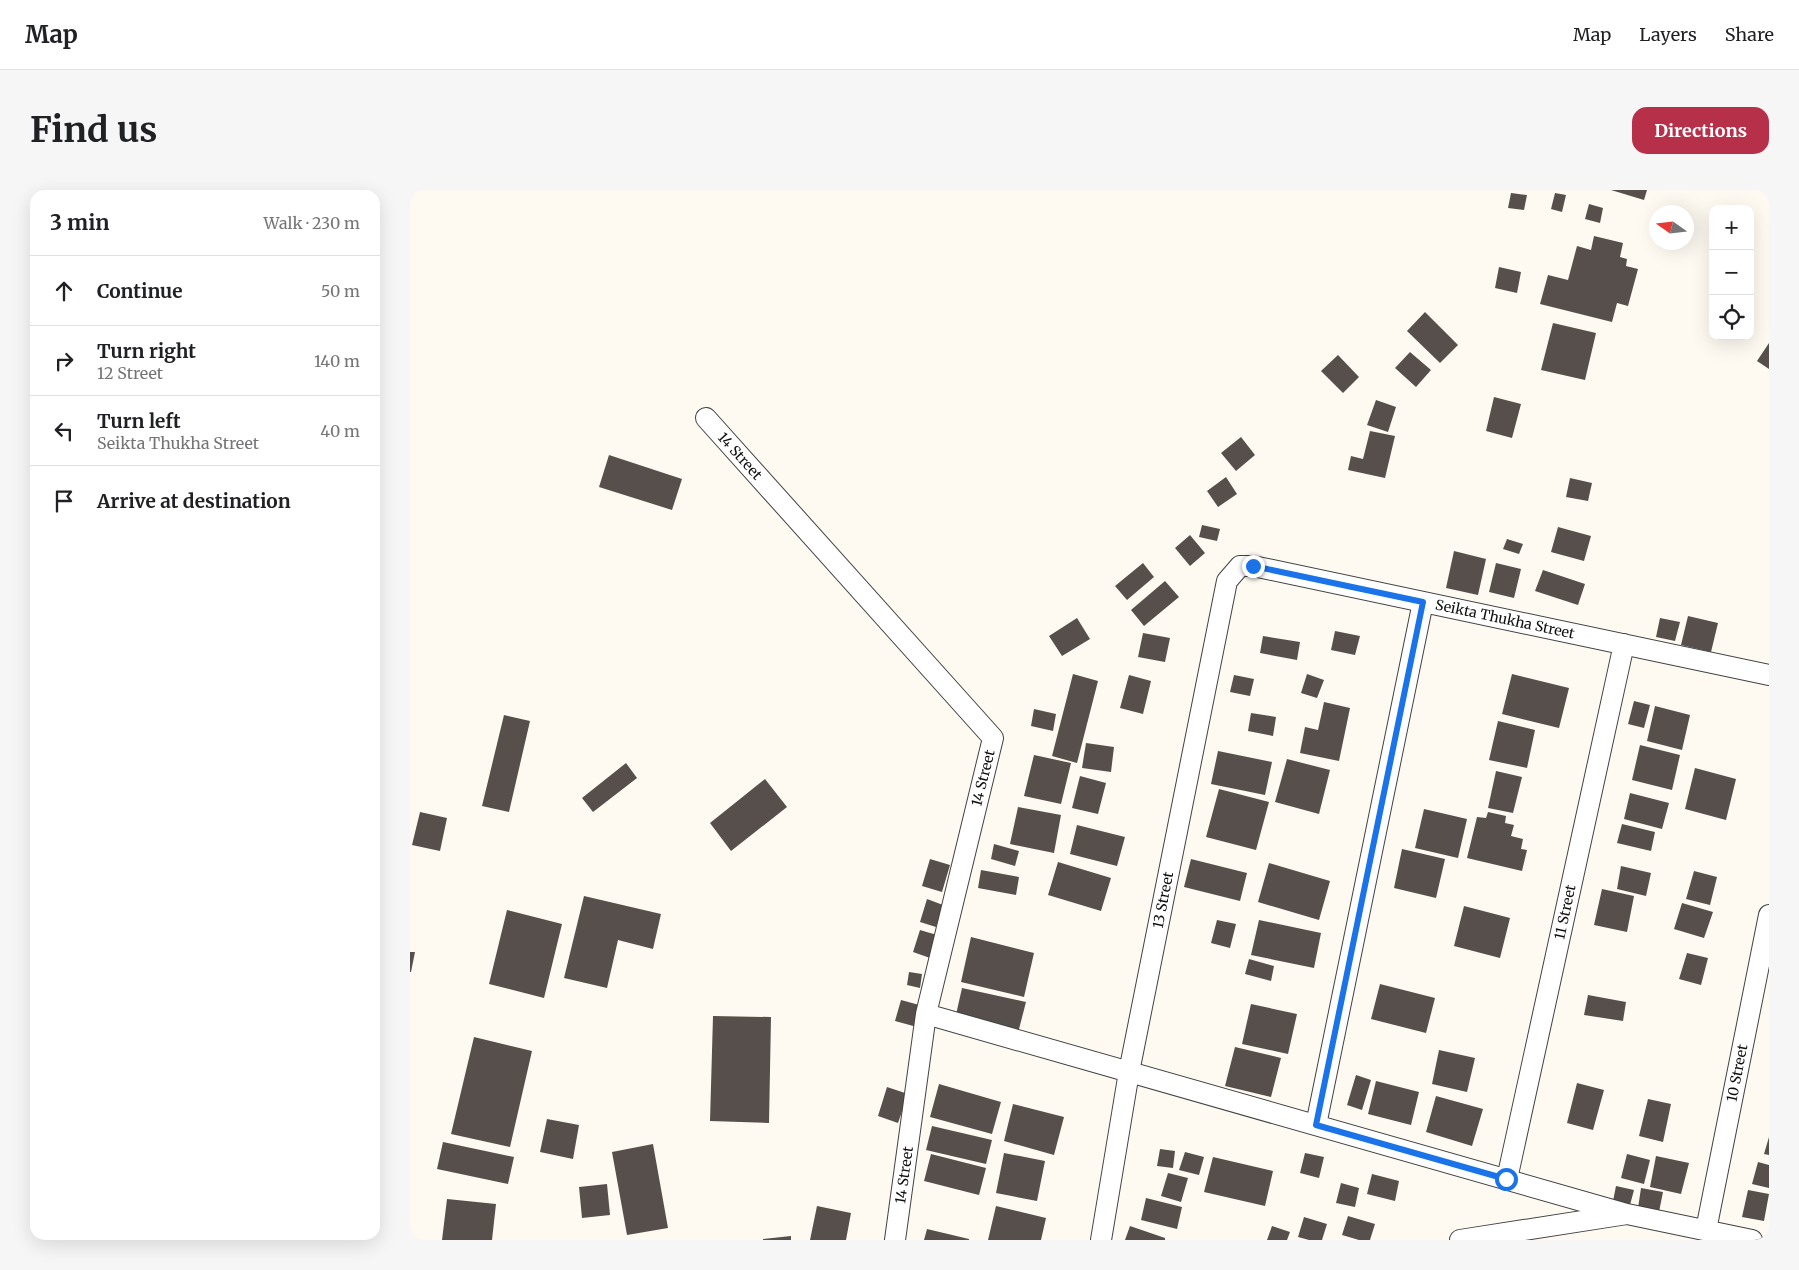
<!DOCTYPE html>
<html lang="en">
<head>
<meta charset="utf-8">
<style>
	:root { --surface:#fff; --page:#f6f6f6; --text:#202124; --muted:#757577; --line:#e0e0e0; --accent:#b73049 }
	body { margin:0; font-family:Merriweather,serif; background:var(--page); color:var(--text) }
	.controls { position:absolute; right:15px; top:15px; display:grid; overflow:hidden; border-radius:10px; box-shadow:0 5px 20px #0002 }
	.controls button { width:45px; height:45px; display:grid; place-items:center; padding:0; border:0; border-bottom:1px solid var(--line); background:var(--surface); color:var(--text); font:25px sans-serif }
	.compass { position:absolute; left:1239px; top:15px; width:45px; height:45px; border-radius:50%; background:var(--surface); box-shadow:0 5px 20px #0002; rotate:284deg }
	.stop { position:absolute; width:15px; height:15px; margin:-11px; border:4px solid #1a73e8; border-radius:50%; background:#fff }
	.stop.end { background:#1a73e8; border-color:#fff; box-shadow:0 1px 5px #0008 }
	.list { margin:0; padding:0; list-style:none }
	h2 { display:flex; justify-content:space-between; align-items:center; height:65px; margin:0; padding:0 20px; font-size:21px }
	h2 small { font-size:16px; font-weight:400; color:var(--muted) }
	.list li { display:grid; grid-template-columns:32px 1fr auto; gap:15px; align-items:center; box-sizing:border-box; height:70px; padding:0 20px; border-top:1px solid var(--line) }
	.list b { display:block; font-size:19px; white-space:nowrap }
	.list p { margin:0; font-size:16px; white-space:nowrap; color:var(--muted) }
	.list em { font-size:16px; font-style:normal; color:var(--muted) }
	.icon { flex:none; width:28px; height:28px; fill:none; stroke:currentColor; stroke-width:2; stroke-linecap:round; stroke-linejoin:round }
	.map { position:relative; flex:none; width:1359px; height:1050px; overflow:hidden; border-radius:15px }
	header { display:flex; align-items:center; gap:30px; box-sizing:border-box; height:70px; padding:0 25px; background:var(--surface); border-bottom:1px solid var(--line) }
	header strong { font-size:24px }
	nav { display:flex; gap:28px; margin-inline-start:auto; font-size:18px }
	.intro { display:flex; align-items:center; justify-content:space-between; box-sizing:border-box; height:120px; padding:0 30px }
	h1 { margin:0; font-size:35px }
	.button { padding:12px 22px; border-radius:15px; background:var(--accent); color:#fff; font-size:18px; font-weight:700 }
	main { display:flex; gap:30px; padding:0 30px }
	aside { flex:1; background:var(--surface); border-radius:15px; box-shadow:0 5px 20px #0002 }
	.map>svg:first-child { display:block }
	.building { fill:#574f4c }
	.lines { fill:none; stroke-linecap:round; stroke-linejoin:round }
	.minor-casing { stroke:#424242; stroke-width:22 }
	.minor { stroke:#fff; stroke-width:20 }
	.route { stroke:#1a73e8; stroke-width:6 }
	.labels { text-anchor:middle; stroke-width:5; stroke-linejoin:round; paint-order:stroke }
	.street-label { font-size:14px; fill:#0f0f0f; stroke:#fff }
</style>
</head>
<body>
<header>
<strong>Map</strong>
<nav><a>Map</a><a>Layers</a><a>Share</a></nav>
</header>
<div class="intro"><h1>Find us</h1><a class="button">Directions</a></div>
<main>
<aside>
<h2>3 min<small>Walk · 230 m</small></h2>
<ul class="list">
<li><svg class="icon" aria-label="ahead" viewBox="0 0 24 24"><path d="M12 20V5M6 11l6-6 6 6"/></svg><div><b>Continue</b></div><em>50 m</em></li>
<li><svg class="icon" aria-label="right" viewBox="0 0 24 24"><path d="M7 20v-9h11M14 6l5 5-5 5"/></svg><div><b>Turn right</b><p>12 Street</p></div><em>140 m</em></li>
<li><svg class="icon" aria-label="left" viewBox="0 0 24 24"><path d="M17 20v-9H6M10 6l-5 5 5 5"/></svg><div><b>Turn left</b><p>Seikta Thukha Street</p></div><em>40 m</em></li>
<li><svg class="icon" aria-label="arrive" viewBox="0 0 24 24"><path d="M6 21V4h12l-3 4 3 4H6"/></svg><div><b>Arrive at destination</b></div></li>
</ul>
</aside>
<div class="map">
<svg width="1359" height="1050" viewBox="0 0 1359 1050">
	<rect width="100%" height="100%" fill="#fefaf2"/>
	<!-- building -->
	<path class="building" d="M1201,0H1237L1234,10Z
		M1101,3L1117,5L1114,20L1098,18Z
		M1145,3L1156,5L1152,22L1141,19Z
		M1179,14L1193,18L1190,33L1175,29Z
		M1184,46L1213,53L1210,67L1217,69L1216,76L1228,79L1218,116L1207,113L1202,132L1130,114L1138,85L1158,90L1167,56L1181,60Z
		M1089,77L1111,82L1107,103L1085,98Z
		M1015,122L1048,155L1030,173L997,141Z
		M1143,133L1186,143L1175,190L1131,180Z
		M1359,153V179L1347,171Z
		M1000,162L1021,180L1006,197L985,178Z
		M928,165L949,187L933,203L911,181Z
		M1084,207L1111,214L1102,248L1076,241Z
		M966,210L986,217L978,242L957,235Z
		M960,241L985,246L975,288L938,280L941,266L953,269Z
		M831,247L845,265L826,281L811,263Z
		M199,265L272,289L262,320L189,297Z
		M816,287L827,304L808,317L797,301Z
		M1160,288L1182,293L1178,311L1156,307Z
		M792,335L810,339L807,351L789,347Z
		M1148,337L1181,346L1174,371L1141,362Z
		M780,345L795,363L780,376L765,358Z
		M1097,349L1113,354L1109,364L1093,359Z
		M1044,361L1076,369L1068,405L1036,398Z
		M733,373L744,387L717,410L705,396Z
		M1086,373L1111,379L1104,408L1079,402Z
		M1133,380L1175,394L1168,415L1125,401Z
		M755,391L769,407L734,436L721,420Z
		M1278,426L1308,433L1301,462L1271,455Z
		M667,428L680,449L652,466L639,446Z
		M1250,428L1270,432L1265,451L1246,447Z
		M925,441L950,446L945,465L921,460Z
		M733,443L760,448L755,472L728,467Z
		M853,446L890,452L887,470L850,463Z
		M663,484L688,491L667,573L642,566Z
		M897,484L914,490L907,508L891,503Z
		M1102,484L1159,498L1149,538L1092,524Z
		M719,485L741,491L733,524L710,518Z
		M824,485L844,489L840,506L820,502Z
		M1224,511L1240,515L1234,538L1218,534Z
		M914,512L940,518L929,571L890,563L895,537L908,540Z
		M1245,516L1280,525L1272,560L1237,551Z
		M624,519L646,524L643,541L621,536Z
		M841,523L866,527L863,546L838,541Z
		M94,525L120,531L99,622L72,616Z
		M1088,531L1125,540L1117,578L1079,570Z
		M676,553L704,557L701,582L672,578Z
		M1230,555L1270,565L1262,600L1222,590Z
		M808,561L862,572L855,605L801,594Z
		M624,565L661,573L651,614L614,606Z
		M877,569L920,580L909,624L865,612Z
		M216,573L227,588L183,622L172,608Z
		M1285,578L1326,589L1316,630L1275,619Z
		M1086,581L1112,587L1103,623L1078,618Z
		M670,586L696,593L688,624L662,618Z
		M355,589L377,617L321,661L300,633Z
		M809,599L859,612L846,660L796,647Z
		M1220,603L1259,613L1252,639L1214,629Z
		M608,617L651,625L644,663L600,654Z
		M1014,619L1057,629L1048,668L1005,658Z
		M10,622L37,628L30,661L2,655Z
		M1078,622L1096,626L1095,633L1104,635L1101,646L1113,649L1111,659L1117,660L1112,681L1057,668L1067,627L1076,628Z
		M1212,634L1245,642L1241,661L1207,653Z
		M667,635L715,647L707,676L660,664Z
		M584,654L609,661L605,676L581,669Z
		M992,659L1035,669L1026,708L984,698Z
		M520,669L540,675L532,702L512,696Z
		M781,669L837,683L830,711L774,697Z
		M648,672L701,688L691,721L638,705Z
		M859,673L920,691L909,730L848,712Z
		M1211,676L1241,683L1236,706L1207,699Z
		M571,680L609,687L606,705L568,698Z
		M1284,681L1307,687L1300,715L1276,709Z
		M1192,699L1224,706L1217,742L1184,735Z
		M174,706L251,724L243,759L208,750L197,798L154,788Z
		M517,709L533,715L526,737L510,732Z
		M1272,713L1303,722L1294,748L1264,739Z
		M1054,716L1100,728L1090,768L1044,756Z
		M97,720L152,734L134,808L79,794Z
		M807,730L826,734L820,758L801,753Z
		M849,730L911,743L904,778L841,765Z
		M510,740L527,745L520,768L503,762Z
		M561,747L624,763L614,807L551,792Z
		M0,762H5L1,782H0Z
		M1277,763L1298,768L1291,795L1269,789Z
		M839,769L864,776L861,791L835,784Z
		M499,782L512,784L510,798L497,795Z
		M970,794L1025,808L1016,843L961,829Z
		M552,798L616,812L608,843L545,829Z
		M1178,805L1216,812L1213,831L1174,825Z
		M491,810L513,816L507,837L485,831Z
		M841,814L887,824L878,864L832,854Z
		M303,826L361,827L359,933L300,931Z
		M64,847L122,861L100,957L41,944Z
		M825,857L871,868L861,907L815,896Z
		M1029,860L1065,868L1057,902L1022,894Z
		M946,885L961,890L952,920L937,915Z
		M966,891L1009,902L1001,935L958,924Z
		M1167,893L1194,900L1183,940L1157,933Z
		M529,894L591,912L582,944L520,927Z
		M477,897L498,904L488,933L468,926Z
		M1026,906L1073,919L1062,956L1016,942Z
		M1238,909L1261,914L1253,952L1229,946Z
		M603,914L654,927L644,965L594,951Z
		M137,929L169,935L163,969L130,962Z
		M522,936L582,950L576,974L516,960Z
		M1359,947V965L1354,964Z
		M33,952L104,967L98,994L27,979Z
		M243,954L258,1038L217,1045L202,962Z
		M750,959L765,961L763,978L747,976Z
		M775,962L794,967L789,985L769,980Z
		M594,963L635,971L627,1011L586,1003Z
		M895,963L914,967L909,988L890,983Z
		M521,964L576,978L569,1005L514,991Z
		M1217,964L1240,970L1234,994L1211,988Z
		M1246,966L1279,973L1271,1004L1240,997Z
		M803,967L863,981L855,1016L794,1002Z
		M1348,972L1359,975V998L1342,994Z
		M758,983L778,988L771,1012L751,1006Z
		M962,984L989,991L985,1011L957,1004Z
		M931,993L949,998L945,1017L926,1013Z
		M197,994L200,1025L172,1028L169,997Z
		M1206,996L1224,1000L1220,1015L1203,1011Z
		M1231,998L1253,1002L1249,1022L1228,1018Z
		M1338,1000L1359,1004L1354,1031L1332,1027Z
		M736,1008L772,1017L767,1039L731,1030Z
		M37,1009L86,1014L82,1050H32Z
		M407,1016L441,1023L436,1050H400Z
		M586,1016L636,1028L631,1050H578Z
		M938,1026L965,1034L960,1050H949L932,1045Z
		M894,1027L917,1034L912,1050H899L888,1047Z
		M720,1036L755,1048V1050H715Z
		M862,1036L880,1042L877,1050H857Z
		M517,1039L559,1049V1050H514Z
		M381,1046V1050H353V1049Z"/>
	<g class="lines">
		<defs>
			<path id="minor" d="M296,228L583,548L516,824L485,1050
				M516,824L1217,1024
				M906,935L1013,412
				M1097,989L1214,454
				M1296,1040L1359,725
				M691,1050L719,882L817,391L830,376H843L1359,485
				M1050,1050L1217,1024L1342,1050"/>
		</defs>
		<!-- minor casing -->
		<use href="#minor" class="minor-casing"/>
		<!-- minor -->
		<use href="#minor" class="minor"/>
	</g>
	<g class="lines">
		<!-- route -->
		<path class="route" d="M843,376L1013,412L906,935L1096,989"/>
	</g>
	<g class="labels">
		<!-- street labels -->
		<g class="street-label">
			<text transform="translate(330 266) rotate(48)" y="5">14 Street</text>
			<text transform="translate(1095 429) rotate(12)" y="5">Seikta Thukha Street</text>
			<text transform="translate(573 588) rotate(-76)" y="5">14 Street</text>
			<text transform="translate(753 710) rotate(-79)" y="5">13 Street</text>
			<text transform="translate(1155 722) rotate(-78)" y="5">11 Street</text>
			<text transform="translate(1327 883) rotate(-79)" y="5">10 Street</text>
			<text transform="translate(494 985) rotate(-82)" y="5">14 Street</text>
		</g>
	</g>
</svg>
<div class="controls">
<button>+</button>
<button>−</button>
<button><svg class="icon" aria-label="locate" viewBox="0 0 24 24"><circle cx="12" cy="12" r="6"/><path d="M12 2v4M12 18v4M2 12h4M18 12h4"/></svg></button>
</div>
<svg class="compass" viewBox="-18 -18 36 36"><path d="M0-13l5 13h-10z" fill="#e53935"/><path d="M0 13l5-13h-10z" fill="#757577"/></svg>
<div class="stop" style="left:1096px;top:989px"></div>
<div class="stop end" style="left:843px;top:376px"></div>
</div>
</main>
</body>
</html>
